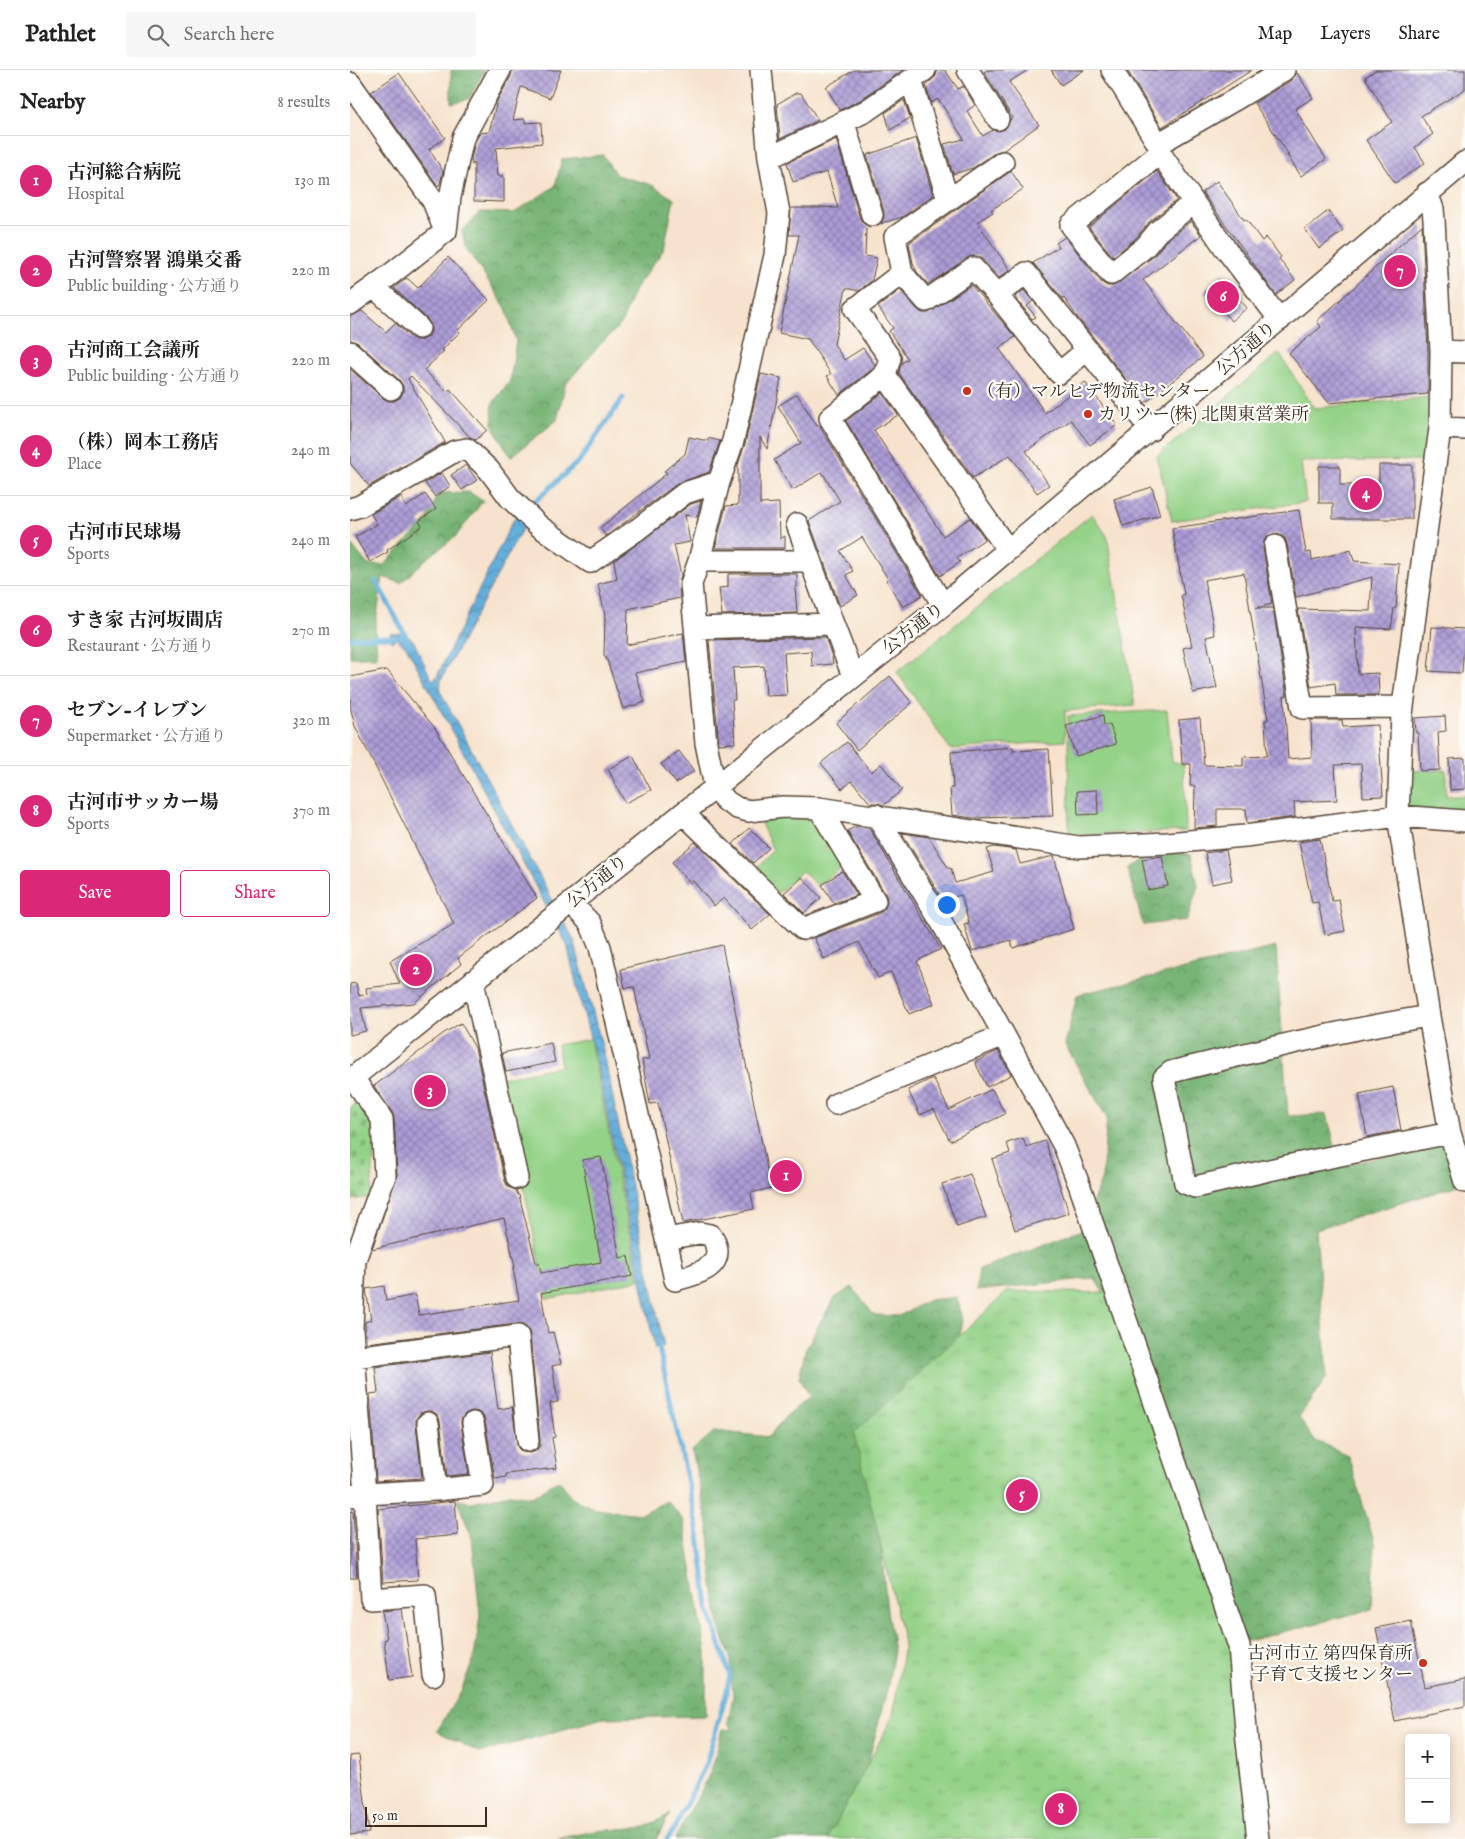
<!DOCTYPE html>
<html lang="en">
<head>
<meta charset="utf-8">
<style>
	:root { --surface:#fff; --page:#f6f6f6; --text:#222; --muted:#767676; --line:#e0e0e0; --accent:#db2777 }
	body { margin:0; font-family:"IM FELL English","Noto Serif JP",serif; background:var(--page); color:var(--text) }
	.controls { position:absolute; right:15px; bottom:15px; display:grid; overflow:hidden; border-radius:5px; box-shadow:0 2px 12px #0003 }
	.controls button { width:45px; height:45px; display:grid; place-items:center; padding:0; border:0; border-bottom:1px solid var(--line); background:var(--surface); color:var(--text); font:25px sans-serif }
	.scale { position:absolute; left:15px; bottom:12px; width:122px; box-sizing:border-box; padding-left:5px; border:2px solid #3b2a1e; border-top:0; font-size:14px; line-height:18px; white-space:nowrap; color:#3b2a1e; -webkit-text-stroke:4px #fdfcf7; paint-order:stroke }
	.you { position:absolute; left:596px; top:834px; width:18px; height:18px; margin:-12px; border:4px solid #fff; border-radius:50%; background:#1a73e8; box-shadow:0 0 0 8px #1a73e833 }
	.badge { display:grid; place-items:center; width:32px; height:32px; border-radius:50%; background:var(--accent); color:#fff; font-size:16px; font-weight:700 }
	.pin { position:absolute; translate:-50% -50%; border:2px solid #fff; box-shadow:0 1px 5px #0006 }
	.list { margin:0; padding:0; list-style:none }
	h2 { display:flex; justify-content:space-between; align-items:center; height:65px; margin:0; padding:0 20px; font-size:21px }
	h2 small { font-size:16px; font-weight:400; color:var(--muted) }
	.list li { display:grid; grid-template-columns:32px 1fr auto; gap:15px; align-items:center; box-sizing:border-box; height:90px; padding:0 20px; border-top:1px solid var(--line) }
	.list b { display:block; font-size:19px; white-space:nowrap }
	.list p { margin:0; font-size:16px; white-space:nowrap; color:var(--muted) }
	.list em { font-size:16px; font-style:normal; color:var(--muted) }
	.actions { display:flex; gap:10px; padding:15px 20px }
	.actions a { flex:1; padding:11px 0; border:1px solid var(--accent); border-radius:5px; text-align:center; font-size:18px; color:var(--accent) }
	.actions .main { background:var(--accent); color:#fff }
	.icon { flex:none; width:28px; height:28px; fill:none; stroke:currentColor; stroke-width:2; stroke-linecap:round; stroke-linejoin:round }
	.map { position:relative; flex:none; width:1115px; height:1769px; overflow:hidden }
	header { display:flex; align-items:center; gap:30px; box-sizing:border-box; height:70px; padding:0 25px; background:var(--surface); border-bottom:1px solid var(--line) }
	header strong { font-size:24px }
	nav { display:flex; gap:28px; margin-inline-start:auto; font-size:18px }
	.search { width:350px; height:45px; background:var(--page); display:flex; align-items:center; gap:12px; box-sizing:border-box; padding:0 18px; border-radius:5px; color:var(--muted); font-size:19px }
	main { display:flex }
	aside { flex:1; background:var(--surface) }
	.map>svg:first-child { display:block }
	.green { fill:#94d288; stroke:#687e53 }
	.forest { fill:url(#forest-crowns); stroke:#596f49 }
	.cemetery { fill:url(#cemetery-stones); stroke:#687e53 }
	.park { fill:url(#park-tufts); stroke:#687e53 }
	.water { fill:url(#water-waves); stroke:#4f6c7d }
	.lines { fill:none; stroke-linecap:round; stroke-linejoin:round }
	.stream { stroke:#63afdc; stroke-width:5 }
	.building { fill:url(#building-cross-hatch) }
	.minor-casing { stroke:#574638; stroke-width:24 }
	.minor { stroke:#fff; stroke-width:21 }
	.poi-dot { fill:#c8321e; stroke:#fdfcf7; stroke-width:2 }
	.labels { text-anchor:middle; stroke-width:4.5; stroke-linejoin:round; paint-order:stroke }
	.street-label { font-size:18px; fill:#3b2a1e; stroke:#fdfcf7 }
	.poi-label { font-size:18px; fill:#3b2a1e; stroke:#fdfcf7; text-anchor:start }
</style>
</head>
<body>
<header>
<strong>Pathlet</strong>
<div class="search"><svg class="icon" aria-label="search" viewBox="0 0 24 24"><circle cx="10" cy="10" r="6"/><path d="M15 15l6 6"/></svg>Search here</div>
<nav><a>Map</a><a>Layers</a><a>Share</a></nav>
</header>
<main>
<aside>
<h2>Nearby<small>8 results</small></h2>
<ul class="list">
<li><span class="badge">1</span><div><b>古河総合病院</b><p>Hospital</p></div><em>130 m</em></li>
<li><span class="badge">2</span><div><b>古河警察署 鴻巣交番</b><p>Public building · 公方通り</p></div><em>220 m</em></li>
<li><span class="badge">3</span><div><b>古河商工会議所</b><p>Public building · 公方通り</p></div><em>220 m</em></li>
<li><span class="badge">4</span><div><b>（株）岡本工務店</b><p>Place</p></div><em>240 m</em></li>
<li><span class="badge">5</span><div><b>古河市民球場</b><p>Sports</p></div><em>240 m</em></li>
<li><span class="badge">6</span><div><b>すき家 古河坂間店</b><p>Restaurant · 公方通り</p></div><em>270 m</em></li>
<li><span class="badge">7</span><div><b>セブン-イレブン</b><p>Supermarket · 公方通り</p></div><em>320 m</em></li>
<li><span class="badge">8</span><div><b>古河市サッカー場</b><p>Sports</p></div><em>370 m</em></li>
</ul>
<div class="actions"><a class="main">Save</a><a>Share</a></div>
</aside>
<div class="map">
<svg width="1115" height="1769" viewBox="0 0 1115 1769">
	<defs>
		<pattern id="forest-crowns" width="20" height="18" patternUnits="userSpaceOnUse" patternTransform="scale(1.25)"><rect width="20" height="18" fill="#77b474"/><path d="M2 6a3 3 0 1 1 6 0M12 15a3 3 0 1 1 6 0" fill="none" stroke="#63935f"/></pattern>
		<pattern id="cemetery-stones" width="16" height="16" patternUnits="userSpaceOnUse" patternTransform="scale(1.25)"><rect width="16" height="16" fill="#94d288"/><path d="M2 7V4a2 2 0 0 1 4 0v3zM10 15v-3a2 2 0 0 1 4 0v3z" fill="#80b475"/></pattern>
		<pattern id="park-tufts" width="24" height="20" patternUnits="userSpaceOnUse" patternTransform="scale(1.25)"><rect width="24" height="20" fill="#94d288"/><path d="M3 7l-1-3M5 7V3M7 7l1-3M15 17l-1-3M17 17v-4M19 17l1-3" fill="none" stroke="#80b475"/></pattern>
		<pattern id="water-waves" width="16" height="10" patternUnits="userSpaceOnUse" patternTransform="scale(1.25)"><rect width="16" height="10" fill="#63afdc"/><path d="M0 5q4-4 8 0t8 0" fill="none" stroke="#538fb2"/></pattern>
		<pattern id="building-cross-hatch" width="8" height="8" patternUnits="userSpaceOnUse" patternTransform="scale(1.25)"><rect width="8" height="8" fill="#ac9dd7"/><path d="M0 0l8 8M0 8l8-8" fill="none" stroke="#8d80ae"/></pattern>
	</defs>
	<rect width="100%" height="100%" fill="#fdfcf7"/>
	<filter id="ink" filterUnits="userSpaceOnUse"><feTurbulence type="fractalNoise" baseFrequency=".02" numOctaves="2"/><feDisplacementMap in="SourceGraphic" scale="10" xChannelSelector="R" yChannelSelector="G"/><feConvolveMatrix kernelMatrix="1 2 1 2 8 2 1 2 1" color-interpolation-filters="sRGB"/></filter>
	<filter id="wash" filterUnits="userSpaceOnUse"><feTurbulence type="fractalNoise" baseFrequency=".0096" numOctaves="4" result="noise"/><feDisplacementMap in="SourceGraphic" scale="20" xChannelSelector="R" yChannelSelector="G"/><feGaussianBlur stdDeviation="1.12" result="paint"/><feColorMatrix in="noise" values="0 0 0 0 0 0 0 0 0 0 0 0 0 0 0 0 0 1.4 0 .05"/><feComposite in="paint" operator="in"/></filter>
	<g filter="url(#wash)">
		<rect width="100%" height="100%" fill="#f7e3cd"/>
		<!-- green -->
		<path class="green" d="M929,283L964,338L1082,327L1083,356L1076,390L951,392L956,432L822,451L807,386Z
			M742,444L757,466L785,635L715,641V671L600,679L547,602Z
			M817,640L822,691L834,695L836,761L719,765L718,646Z
			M1096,700V726H1115V740L1053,742V701Z
			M434,747H470L496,794L467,816L452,801L428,823L402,801L423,780L410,751Z
			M240,969L289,1210L197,1229L151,1008L211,996L207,975Z"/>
		<!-- forest -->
		<path class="forest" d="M101,0H135L119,29L101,33Z
			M253,85L266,105L302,115L324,129L314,179L285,219L271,254L248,277L215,315L207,350L161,387L143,357L142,334L160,311L166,271L156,238L116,178L112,161L130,142L164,143L205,116L212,89Z
			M119,422L133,431L106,466L75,490L51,513L33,507L25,557L27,587H0V473L18,495H34L77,450L89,423Z
			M802,781L841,784L848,816L837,850L793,855L777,798Z
			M926,877L938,1046L977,1044L990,1096L1096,1073L1106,1116L966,1159L977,1307L949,1347L964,1370L998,1385L1025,1475L1022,1539L882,1575L780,1262L744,1208L626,1221L629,1199L732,1160L752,1108L757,1048L715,975L727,925Z
			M502,1217L524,1245L549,1246L579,1230L607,1227L613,1251L602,1296L519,1425L531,1477L537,1541L544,1581L537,1620L518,1693L478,1769H325L357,1710L364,1692L372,1659L383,1660L378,1652L383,1626L381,1590L369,1554L362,1508L359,1459L342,1381L365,1361L419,1367L435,1347L459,1327L449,1308L455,1281L468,1256L485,1228Z
			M209,1410L223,1429L246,1439L291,1444L317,1431L334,1451L356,1582V1646L253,1648L130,1683L87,1661L111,1621L124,1588L130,1545L122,1468L107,1430L122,1432L160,1424L182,1427Z
			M320,1744L306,1769H206L245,1761L295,1757Z"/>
		<!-- cemetery -->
		<path class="cemetery" d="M9,1031L26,1052L21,1127L0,1130V1038Z"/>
		<!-- park -->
		<path class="park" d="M658,1221L766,1223L889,1576L908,1769H478L543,1646L554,1573L504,1363Z"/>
		<!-- water -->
		<path class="water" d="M174,433L184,441L171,461L91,610L90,621L224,870L254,984L314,1277L305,1279L245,986L229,926L217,875L56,576L46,569L41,572L40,563L45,564L52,563L63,570L82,610L86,608L161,454Z"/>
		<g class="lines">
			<!-- stream -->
			<path class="stream" d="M179,437L230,390L273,328
				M26,511L58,570
				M0,568L47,567
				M308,1273L349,1465L358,1537L380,1605L377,1621L356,1694L323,1761L317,1769"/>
		</g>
		<g id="blocks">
			<!-- building -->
			<path class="building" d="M162,0H211L200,28L171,17L163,50L175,49V53L191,52L192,73L146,78L148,106H154V132L124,131V93L122,95L121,89L125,72L130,63L139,62L147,31L161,6Z
				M504,0H553L510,30L490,40L476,17Z
				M587,0H595L608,19L613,16L625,35L617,41L633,66L643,60L649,61L655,59L662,47L634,2L637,0H678L659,12L689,55L654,80L646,82L623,98L603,104L594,74L614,69L588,29L581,33L576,15L586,6Z
				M701,0H734L711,15Z
				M777,0H902L812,57Z
				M1026,0H1115V19L1071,46L1083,64L1065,77L1075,93L1045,113L1016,70L1042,52L1015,7Z
				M49,3L95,68L79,79L93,101L90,114L88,116L21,22Z
				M947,3L963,28L945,39L976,89L951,106L937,85H939L904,33L940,11Z
				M446,23H451L468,50L430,69L427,34Z
				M554,30L560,48L540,60L535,43Z
				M566,68L583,125L552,147L536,152L535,151V152L531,154L534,148V141L517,85Z
				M486,69L510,149L514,154L520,157L516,159L515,186L527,188L522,210L509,221L496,218L484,274L494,290L513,278L525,295L524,298L489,325L477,306L481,304L458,269L429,263L449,165H439L441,138H470V137L488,138L477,102L443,112L437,93Z
				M661,101L673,119L641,140L643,142L627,152L660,200L649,208L632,189L627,186H621L578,214L567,202L563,193L559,173Z
				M807,101L827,130L800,151L786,168L763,187L739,157Z
				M867,111L894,150L896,149L912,171L916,167L931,187L929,189L945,210L926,225L852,122Z
				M978,141L993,161L969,179L955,159Z
				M841,151L851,165L793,210L853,287L795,333L728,248L714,228L713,229L683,193L708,177L706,173L715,167L751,212L757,216H763L803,187L817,170Z
				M1072,155L1078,281V324L979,333L939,283L971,257L967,251Z
				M98,187L139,230L108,260L110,262L92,280L94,281L74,300L97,322L100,319L137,360L126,370L120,367L61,306L58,309L95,372L19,416L0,393V299L33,328L38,331H44L50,328L53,322V316L49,310L8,273L0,270V246L12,241L36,262L45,253L61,268L67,270H73L79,266L81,261V254L77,249L44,218L57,208L68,218Z
				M869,209L878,220L880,218L897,238L881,251L868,235L866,237L854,222Z
				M621,215L665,267L649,278L695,343L735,312L767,355L740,375L721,350L676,381L699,415L687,423L660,385L623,408L549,303L551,293L558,289L539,261L543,258L528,237L550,220L567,239L572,243H578Z
				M674,220L683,231L677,236L686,247L682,249L665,227Z
				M411,304L431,308L417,379L410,367V434L429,433L430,469L435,466V478H365L376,436L388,435V395L395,374Z
				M532,323L548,345L524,360L593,466L620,448L635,469L607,488L610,492L590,506L496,351Z
				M447,324L467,356L469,355L572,525L553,537L536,510L538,509L512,467L490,481L503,501L496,505L508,525L490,536L459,451L490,431L472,402L443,420L424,390L451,373L428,336Z
				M339,367L358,371V368L370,371L359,402L328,413L256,466L250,458L317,403L314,401L335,384Z
				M116,395L127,410L112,420L101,405Z
				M1029,395H1062V449H983V433H969V396H990V415H1029Z
				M92,403L100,416L85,427L75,413Z
				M802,417L810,445L773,456L764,429Z
				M75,424L86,439L69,451L72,456L37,480L38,482L20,492L5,467L27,454L21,444L51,427L56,437Z
				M351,431L347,447L335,445L340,472L324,475L331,505L329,515L330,528L278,539L277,575L333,563L336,592L285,603L295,632L273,639L256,587H254L255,545L248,514L267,509L264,491L341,434Z
				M949,440L956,483L961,482L962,490L1001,480L1004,491L1049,494L1046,538H1044L1041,559L1006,557L1008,604L1028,603L1029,625H986L985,613L961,617L948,539L1020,541L1022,507L946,527L937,474L935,468L930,465L923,464L917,466L914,471L913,478L922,534L906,538H923L937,626H934L938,689L962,687L961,650H992L993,657L1028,655L1033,726L1013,727L1011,694L985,695L987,730L944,732L945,747L897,753L896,739H867V756L844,758L845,716H840L841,694H832L829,650L850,648L854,695L893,696V687L917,686L915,650H918L894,503L854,510L865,565L856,567L867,618L843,623L833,578L842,576L831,525L834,524L822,458Z
				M378,504H447V517H445L447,543L372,545L369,518L378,517Z
				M1082,557L1115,559L1112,603L1078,601Z
				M475,567L482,587L483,594L462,596L461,581L434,583L437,625L416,626L414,596L383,598L385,630H382L385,673L369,674L359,570Z
				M37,600L85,658L187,828L108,888L111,894L64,933L11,938L16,961L0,965V914L6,913L9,926L17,924L16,918L50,914L40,891L104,854L5,656L0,636V607Z
				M540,606L562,633L507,680L486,653Z
				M753,645L754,655H760L766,674L726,686L716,656Z
				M1095,646L1096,661L1088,662L1090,700L1070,701L1068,663H1066L1065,648Z
				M497,672L521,702L531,694L552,720L534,735L526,733H520L502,711L492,719L471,693Z
				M663,677V681L699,679L703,746L623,748L602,745L600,718H603L601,682Z
				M329,681L344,701L326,713L311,694Z
				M283,686L301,720L275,733L258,699Z
				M1115,688V719L1100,720L1099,689Z
				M747,720L748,744L728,745L727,721Z
				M507,756L519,758L591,879L567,891L584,934L559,944L541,902L528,908L509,872L474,889L464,868L530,843L535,838L537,831L536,825L497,761Z
				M399,758L419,778L403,793L383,774Z
				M552,763L579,767L599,799L601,798L605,813L644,802L637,779L644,777L666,780L670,794L704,786L724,859L663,878L661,870L622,881L614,854L619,853L611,825L593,830Z
				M970,769L982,831L989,830L995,861L975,865L968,832L962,833L949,772Z
				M345,772L420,844L402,860L374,828L364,836L343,811L340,813L322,792Z
				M876,780L882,810L862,814L855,783Z
				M812,786L818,816L798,820L792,789Z
				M492,801L507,825L484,833L472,815Z
				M452,807L471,828L454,843L434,823Z
				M372,875L421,1118L401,1123L404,1139L333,1153L308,1033L300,1034L292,990L299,989L284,917L275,918L271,899Z
				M111,953L125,978L155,1111L158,1117L166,1120L168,1125H169L186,1193H189L191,1203L251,1192L232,1090L251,1087L270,1188L278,1186L282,1206L191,1223L198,1263L203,1262L211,1294L202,1296L208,1332L200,1333L205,1367L202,1368L207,1398L156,1404V1407L145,1409L135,1351L133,1346L128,1342L122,1341L115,1344L111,1349V1354L119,1404L97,1406L90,1351L88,1345L82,1341H77L70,1343L66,1349V1354L72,1408L26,1411L20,1324L28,1323L25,1297L140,1282L148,1339L162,1337L168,1378L172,1382L180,1383L186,1381L190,1376V1370L180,1265L178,1259L173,1255L166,1254L16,1273L15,1252L21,1250L16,1219L34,1216L36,1231L65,1225L69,1245L169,1230L163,1198L165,1197L154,1148L22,1179L47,1105L44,1048L42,1042L24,1016L94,963Z
				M201,973L205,992L156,1002L152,983Z
				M648,981L661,1005L637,1017L625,992Z
				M583,1008L599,1040L642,1019L655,1044L600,1071L584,1039L570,1045L558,1020Z
				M1043,1017L1051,1060L1017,1067L1009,1024Z
				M673,1068L676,1077L695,1071L719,1143L665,1160L642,1089L660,1083L657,1073Z
				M620,1104L636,1147L607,1157L592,1114Z
				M105,1431L108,1465L65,1469L68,1510L33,1512L28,1439Z
				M3,1441L7,1508H0V1442Z
				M52,1539L62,1607L39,1610L34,1570L37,1569L32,1541Z
				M1061,1551L1075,1617L1115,1609V1636L1045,1651L1026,1558Z
				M9,1685L19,1763L0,1765V1686Z"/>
		</g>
	</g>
	<g filter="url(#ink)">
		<use href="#blocks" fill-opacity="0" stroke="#574638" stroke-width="1"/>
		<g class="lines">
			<defs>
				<path id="minor" d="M411,0L419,88L429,143L425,185L383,371L369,412L349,491L341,514L356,673L365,717L376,731L387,738L399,741L433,737L469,738L729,777L817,773L895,766L1048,746L1115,751
					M618,0L648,49
					M762,0L808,74L810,83L875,178L930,250
					M561,10L598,130
					M0,13L83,131L95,161
					M494,53L522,145
					M808,74L886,29L934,0
					M810,83L721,155L761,204L795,177L808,161L843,133
					M419,88L516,41L575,0
					M653,92L545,167L552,203L576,231L623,198L647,225L676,203L801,360
					M1077,123L1083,139L1084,150L1091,281L1090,358L1052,644L1048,746L1079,946L1100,1063L1115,1112
					M552,203L505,239L540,288L535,305L480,348L593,535
					M24,217L69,258
					M647,225L709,303L737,280
					M0,234L40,205L96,161L100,127L113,68L150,0
					M1091,281L1115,282
					M0,282L41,319
					M535,305L658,480
					M1090,358L1115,359
					M0,439L10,436L105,381L117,379L139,400L160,428L189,456L240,492L288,459L335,423L369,412
					M447,454L483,554
					M925,476L952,638L1053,637
					M349,491H460
					M346,558L483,554L503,606
					M333,743L453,859L525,831L469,738
					M526,745L592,853L654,965L714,1076L730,1117L889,1576L897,1671L908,1769
					M221,833L240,853L250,877L316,1169L325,1210C341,1206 373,1199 366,1176C366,1172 362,1168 360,1165L350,1163L316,1169
					M123,911L167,1108
					M1079,946C992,960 907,981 821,1002L814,1008L835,1113L845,1117L946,1094L1100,1063
					M0,1010L593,535L1115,92
					M486,1034L654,965
					M4,1287L168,1266L178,1371
					M78,1353L86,1420L15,1424L21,1529L75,1525L83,1605
					M86,1420L133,1415L123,1353
					M0,1426L15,1424L2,1259L5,1190L35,1106L32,1049L3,1008"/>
			</defs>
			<!-- minor casing -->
			<use href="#minor" class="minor-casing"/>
			<!-- minor -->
			<use href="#minor" class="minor"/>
		</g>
	</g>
	<!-- markers -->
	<g class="poi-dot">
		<circle cx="617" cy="321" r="5"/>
		<circle cx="738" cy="344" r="5"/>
		<circle cx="1073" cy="1593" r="5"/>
	</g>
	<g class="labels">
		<!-- street labels -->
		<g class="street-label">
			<text transform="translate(896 278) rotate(-41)" y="6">公方通り</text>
			<text transform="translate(563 558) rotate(-38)" y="6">公方通り</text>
			<text transform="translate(247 811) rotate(-39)" y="6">公方通り</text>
		</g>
		<!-- poi labels -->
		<g class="poi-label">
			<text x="627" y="327">（有）マルヒデ物流センター</text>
			<text x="748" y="350">カリツー(株) 北関東営業所</text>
			<text x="1063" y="1589" text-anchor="end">古河市立 第四保育所<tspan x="1063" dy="21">子育て支援センター</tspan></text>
		</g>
	</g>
</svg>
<div class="controls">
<button>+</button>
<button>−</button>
</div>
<div class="scale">50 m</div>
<div class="you"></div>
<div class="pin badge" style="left:436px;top:1106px">1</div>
<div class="pin badge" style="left:66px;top:900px">2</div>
<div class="pin badge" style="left:80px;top:1021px">3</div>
<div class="pin badge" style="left:1016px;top:424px">4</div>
<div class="pin badge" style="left:672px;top:1425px">5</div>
<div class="pin badge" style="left:873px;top:227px">6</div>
<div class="pin badge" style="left:1050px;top:201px">7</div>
<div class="pin badge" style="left:711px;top:1739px">8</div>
</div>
</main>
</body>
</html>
